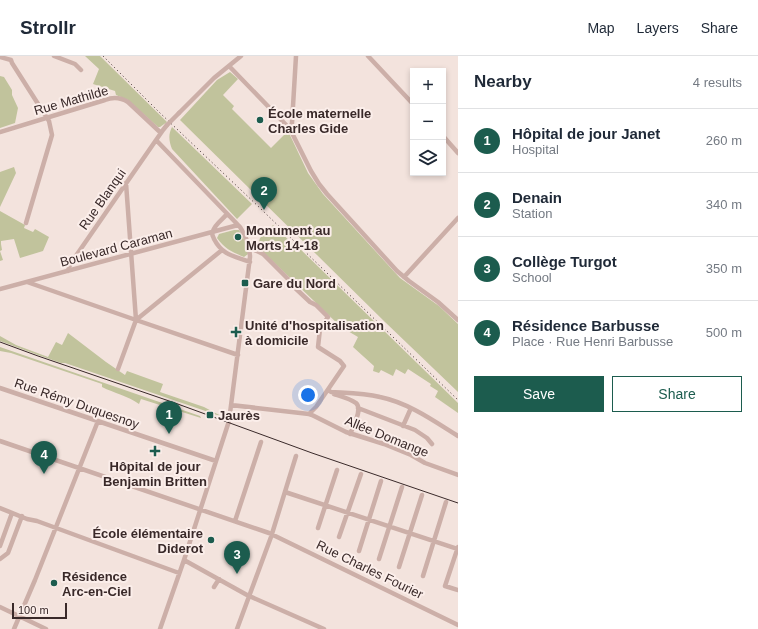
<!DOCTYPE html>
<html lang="en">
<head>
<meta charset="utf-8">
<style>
	:root { --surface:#fff; --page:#f2f2f3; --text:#1f2937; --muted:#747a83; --line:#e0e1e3; --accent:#1c5c4e }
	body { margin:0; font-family:Arial,sans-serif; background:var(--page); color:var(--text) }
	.controls { position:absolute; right:12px; top:12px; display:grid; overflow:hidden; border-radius:0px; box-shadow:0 2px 6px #0003 }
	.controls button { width:36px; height:36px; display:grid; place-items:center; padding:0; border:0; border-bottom:1px solid var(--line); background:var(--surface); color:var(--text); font:20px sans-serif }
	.scale { position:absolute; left:12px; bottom:10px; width:55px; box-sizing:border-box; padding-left:4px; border:2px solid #392929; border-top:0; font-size:11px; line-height:14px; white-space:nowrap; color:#392929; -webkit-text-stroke:3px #fbeeea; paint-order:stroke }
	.you { position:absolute; left:308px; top:339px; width:14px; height:14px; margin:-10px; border:3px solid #fff; border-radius:50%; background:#1a73e8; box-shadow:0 0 0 6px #1a73e833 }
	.badge { display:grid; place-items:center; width:26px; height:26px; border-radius:50%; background:var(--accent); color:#fff; font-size:13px; font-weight:700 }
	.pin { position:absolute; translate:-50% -33px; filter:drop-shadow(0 1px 2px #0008) }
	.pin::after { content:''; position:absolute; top:21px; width:14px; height:12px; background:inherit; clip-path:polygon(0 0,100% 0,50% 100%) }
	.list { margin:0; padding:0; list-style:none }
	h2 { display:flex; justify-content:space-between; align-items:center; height:52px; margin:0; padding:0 16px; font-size:17px }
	h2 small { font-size:13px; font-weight:400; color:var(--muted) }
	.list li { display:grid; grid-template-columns:26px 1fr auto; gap:12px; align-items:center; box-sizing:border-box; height:64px; padding:0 16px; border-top:1px solid var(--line) }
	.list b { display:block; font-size:15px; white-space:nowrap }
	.list p { margin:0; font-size:13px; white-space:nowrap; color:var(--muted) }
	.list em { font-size:13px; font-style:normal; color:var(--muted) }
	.actions { display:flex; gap:8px; padding:12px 16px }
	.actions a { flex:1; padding:9px 0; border:1px solid var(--accent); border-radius:0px; text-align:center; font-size:14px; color:var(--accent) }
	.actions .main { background:var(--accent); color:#fff }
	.icon { flex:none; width:22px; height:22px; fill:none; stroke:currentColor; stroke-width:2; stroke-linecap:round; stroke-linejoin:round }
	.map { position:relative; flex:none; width:458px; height:573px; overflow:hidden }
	header { display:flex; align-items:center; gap:24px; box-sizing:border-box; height:56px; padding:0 20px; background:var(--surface); border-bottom:1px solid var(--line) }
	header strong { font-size:19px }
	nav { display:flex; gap:22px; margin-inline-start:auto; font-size:14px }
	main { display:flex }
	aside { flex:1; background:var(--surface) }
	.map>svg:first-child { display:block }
	.green { fill:#c1c39c }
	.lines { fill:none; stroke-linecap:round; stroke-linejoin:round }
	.minor { stroke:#ccafa8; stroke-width:4.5 }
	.tram { stroke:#392929; stroke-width:1 }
	.rail { stroke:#392929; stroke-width:1; stroke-dasharray:1 3; stroke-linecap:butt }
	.minor-bridge { stroke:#ccafa8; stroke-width:4.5 }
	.poi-dot { fill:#1c5c4e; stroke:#fbeeea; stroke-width:1.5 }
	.labels { text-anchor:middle; stroke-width:4; stroke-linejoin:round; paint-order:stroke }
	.street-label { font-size:13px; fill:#392929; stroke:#fbeeea }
	.poi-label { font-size:13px; font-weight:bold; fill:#392929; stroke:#fbeeea; text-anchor:start }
</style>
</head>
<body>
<header>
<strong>Strollr</strong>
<nav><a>Map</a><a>Layers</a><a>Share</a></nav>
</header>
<main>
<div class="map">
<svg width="458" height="573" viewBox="0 0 458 573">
	<rect width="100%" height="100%" fill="#f3e3dd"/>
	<!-- green -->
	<path class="green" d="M85,0H100L167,66L160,71H158L128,44L116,39L115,35L93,28L99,13Z
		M230,16L238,23L223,39L234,50L232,53L271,92L288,75L308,117L323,138L400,222L439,250L458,268V336L385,266L180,64L217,24Z
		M0,20L4,21L12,34V39L18,52L15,67L0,72Z
		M172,71L252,148L237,163L172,93C169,85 168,79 172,71Z
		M14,111L16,117L0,151V116Z
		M0,155L25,169L24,172L33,176L35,173L49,181L43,195L20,202L14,183L1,185V188L2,194L0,195L3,204L0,205Z
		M273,169L294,189L295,188L458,347V357L435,341L438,335L430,330L431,328L408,313L405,318L396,313L393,320L381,314L379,317L373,315L374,310L353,291L358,281L341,271L260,193L261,190L258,189L260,182Z
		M234,174H239C244,182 247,189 248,198L244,201C232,196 225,193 217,182L219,178Z
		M68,277L106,306L125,319L127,315L163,328L160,336L204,351L223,361L65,307H61L38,299L0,285V280L16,289L48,301L56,286L62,289Z
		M0,291L200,360L201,362L141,343L139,348C128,340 114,337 102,331V328L11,297L0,295Z"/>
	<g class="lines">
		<!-- minor -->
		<path class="minor" d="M54,0L75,8L81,14
			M368,0L413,48
			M0,1L11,4L12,7L47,62L49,65L52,79L26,167
			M229,10L290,73L311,115L319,128L327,138L397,215L409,225L438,246L458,264
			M179,57L214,22L241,0
			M290,73L292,67L296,0
			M0,76L105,44C113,41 120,41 128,46L161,77
			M443,80L458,97
			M156,84L240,171C246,180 250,190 250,201L229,365L184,504L160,573
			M227,158C223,163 215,168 213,175C211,178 213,180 214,183C223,200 234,200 250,206
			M68,215L69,211L71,207L163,74L167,69
			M404,221L458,162
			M27,226L136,264L238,299
			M0,233L238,169
			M136,264L222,194
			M118,313L136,264L126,127
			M0,332L216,405
			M328,334L331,336C348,337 364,337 380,341C409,347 434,365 458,380
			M334,338C340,340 351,343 356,347C363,353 353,371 350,378
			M231,349L309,358L316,351L344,310L340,305L318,291L320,273L328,261L316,249L310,246L293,230L289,224L263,198L259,196L250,192
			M358,352L415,374L427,382L432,388
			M309,358L312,359L346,376L384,388L411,399L425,407L458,419
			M403,370L411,352
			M0,385L269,477L458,569
			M285,436L458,493
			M0,452L27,463L37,465L179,517
			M235,465L261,386
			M318,472L337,414
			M339,481L361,418
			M0,490L12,457
			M458,491L445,530L458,534
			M359,495L381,425
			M0,503L8,497L22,460
			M379,503L402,431
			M184,504L247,539L324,573
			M399,511L422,439
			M423,520L446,446
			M214,531L219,523
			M0,551L46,573
			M14,573L35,524L98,365
			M237,573L271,481L296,400"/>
		<!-- tram -->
		<path class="tram" d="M0,286L38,300L175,347L312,397L458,447"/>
		<!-- rail -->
		<path class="rail" d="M103,0L159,56L261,153L458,344"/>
		<!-- minor-bridge -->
		<path class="minor-bridge" d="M167,69L179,57"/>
	</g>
	<!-- markers -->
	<g class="poi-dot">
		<circle cx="260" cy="64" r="4"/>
		<circle cx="238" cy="181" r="4"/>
		<rect x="241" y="223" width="8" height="8" rx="2"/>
		<path d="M234 270h4v4h4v4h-4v4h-4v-4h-4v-4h4z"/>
		<rect x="206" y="355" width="8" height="8" rx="2"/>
		<path d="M153 389h4v4h4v4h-4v4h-4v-4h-4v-4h4z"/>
		<circle cx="211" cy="484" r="4"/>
		<circle cx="54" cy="527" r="4"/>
	</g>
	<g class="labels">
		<!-- street labels -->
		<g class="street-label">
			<text transform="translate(71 44) rotate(-16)" y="5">Rue Mathilde</text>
			<text transform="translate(102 143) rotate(-55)" y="5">Rue Blanqui</text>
			<text transform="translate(116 191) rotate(-15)" y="5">Boulevard Caraman</text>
			<text transform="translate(77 347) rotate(19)" y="5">Rue Rémy Duquesnoy</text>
			<text transform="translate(387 380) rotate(22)" y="5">Allée Domange</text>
			<text transform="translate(370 513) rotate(26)" y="5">Rue Charles Fourier</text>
		</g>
		<!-- poi labels -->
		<g class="poi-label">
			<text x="268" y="62">École maternelle<tspan x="268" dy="15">Charles Gide</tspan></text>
			<text x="246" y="179">Monument au<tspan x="246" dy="15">Morts 14-18</tspan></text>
			<text x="253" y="232">Gare du Nord</text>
			<text x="245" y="274">Unité d'hospitalisation<tspan x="245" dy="15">à domicile</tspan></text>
			<text x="218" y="364">Jaurès</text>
			<text x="155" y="415" text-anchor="middle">Hôpital de jour<tspan x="155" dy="15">Benjamin Britten</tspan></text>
			<text x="203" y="482" text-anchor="end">École élémentaire<tspan x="203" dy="15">Diderot</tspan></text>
			<text x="62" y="525">Résidence<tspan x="62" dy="15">Arc-en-Ciel</tspan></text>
		</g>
	</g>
</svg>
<div class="controls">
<button>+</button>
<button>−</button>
<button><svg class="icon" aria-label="layers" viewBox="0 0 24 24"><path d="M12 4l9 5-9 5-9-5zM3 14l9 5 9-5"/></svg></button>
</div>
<div class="scale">100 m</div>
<div class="you"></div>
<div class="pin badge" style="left:169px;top:378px">1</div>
<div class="pin badge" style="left:264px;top:154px">2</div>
<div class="pin badge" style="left:237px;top:518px">3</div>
<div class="pin badge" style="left:44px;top:418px">4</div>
</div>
<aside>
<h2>Nearby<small>4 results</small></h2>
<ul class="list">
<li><span class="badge">1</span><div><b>Hôpital de jour Janet</b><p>Hospital</p></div><em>260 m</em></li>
<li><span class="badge">2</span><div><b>Denain</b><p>Station</p></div><em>340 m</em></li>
<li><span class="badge">3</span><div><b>Collège Turgot</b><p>School</p></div><em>350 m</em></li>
<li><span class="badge">4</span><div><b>Résidence Barbusse</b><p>Place · Rue Henri Barbusse</p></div><em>500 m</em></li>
</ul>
<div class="actions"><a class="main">Save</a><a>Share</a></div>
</aside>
</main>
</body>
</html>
